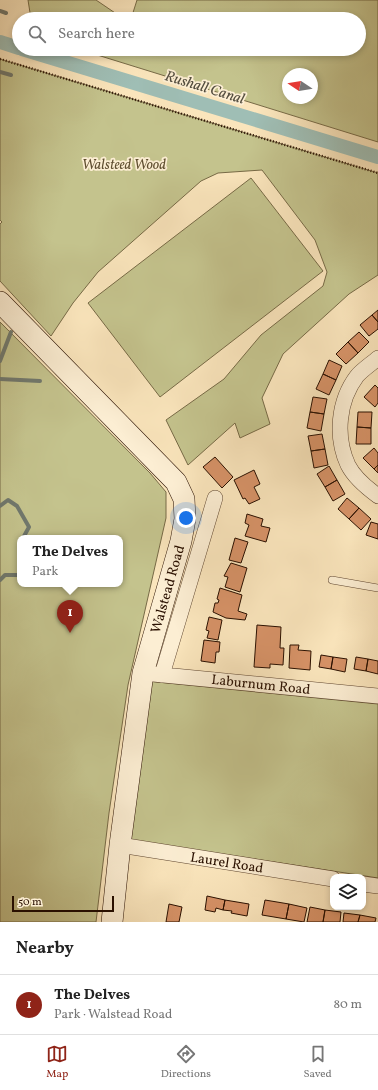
<!DOCTYPE html>
<html lang="en">
<head>
<meta charset="utf-8">
<style>
	:root { --surface:#fff; --page:#f6f6f6; --text:#222; --muted:#767676; --line:#e0e0e0; --accent:#8f2418 }
	body { margin:0; font-family:Vollkorn,serif; background:var(--page); color:var(--text) }
	.controls { position:absolute; right:12px; bottom:12px; display:grid; overflow:hidden; border-radius:8px; box-shadow:0 2px 6px #0003 }
	.controls button { width:36px; height:36px; display:grid; place-items:center; padding:0; border:0; border-bottom:1px solid var(--line); background:var(--surface); color:var(--text); font:20px sans-serif }
	.compass { position:absolute; left:282px; top:68px; width:36px; height:36px; border-radius:50%; background:var(--surface); box-shadow:0 2px 6px #0003; rotate:282deg }
	.scale { position:absolute; left:12px; bottom:10px; width:102px; box-sizing:border-box; padding-left:4px; border:2px solid #2a1000; border-top:0; font-size:11px; line-height:14px; white-space:nowrap; color:#2a1000; -webkit-text-stroke:3px #fceed3; paint-order:stroke }
	.you { position:absolute; left:186px; top:518px; width:14px; height:14px; margin:-10px; border:3px solid #fff; border-radius:50%; background:#1a73e8; box-shadow:0 0 0 6px #1a73e833 }
	.badge { display:grid; place-items:center; width:26px; height:26px; border-radius:50%; background:var(--accent); color:#fff; font-size:13px; font-weight:700 }
	.pin { position:absolute; translate:-50% -33px; filter:drop-shadow(0 1px 2px #0008) }
	.pin::after { content:''; position:absolute; top:21px; width:14px; height:12px; background:inherit; clip-path:polygon(0 0,100% 0,50% 100%) }
	.popup { position:absolute; left:17px; top:535px; width:106px; height:52px; box-sizing:border-box; display:grid; place-content:center; border-radius:8px; background:var(--surface); filter:drop-shadow(0 1px 3px #0005); font-size:13px; white-space:nowrap; color:var(--muted) }
	.popup b { font-size:15px; color:var(--text) }
	.popup::after { content:''; position:absolute; left:50%; top:100%; margin-left:-8px; border:8px solid transparent; border-top-color:var(--surface) }
	.list { margin:0; padding:0; list-style:none }
	h2 { display:flex; justify-content:space-between; align-items:center; height:52px; margin:0; padding:0 16px; font-size:17px }
	h2 small { font-size:13px; font-weight:400; color:var(--muted) }
	.list li { display:grid; grid-template-columns:26px 1fr auto; gap:12px; align-items:center; box-sizing:border-box; height:60px; padding:0 16px; border-top:1px solid var(--line) }
	.list b { display:block; font-size:15px; white-space:nowrap }
	.list p { margin:0; font-size:13px; white-space:nowrap; color:var(--muted) }
	.list em { font-size:13px; font-style:normal; color:var(--muted) }
	.icon { flex:none; width:22px; height:22px; fill:none; stroke:currentColor; stroke-width:2; stroke-linecap:round; stroke-linejoin:round }
	.map { position:relative; flex:none; width:378px; height:922px; overflow:hidden }
	.search { position:absolute; background:var(--surface); box-shadow:0 2px 6px #0003; left:12px; right:12px; top:12px; height:44px; display:flex; align-items:center; gap:10px; box-sizing:border-box; padding:0 14px; border-radius:22px; color:var(--muted); font-size:15px }
	.sheet { height:112px; background:var(--surface) }
	nav { display:flex; justify-content:space-around; align-items:center; box-sizing:border-box; height:56px; border-top:1px solid var(--line); background:var(--surface); font-size:11px; color:var(--muted) }
	nav a { display:grid; justify-items:center; gap:2px }
	nav .on { color:var(--accent) }
	.map>svg:first-child { display:block }
	.green { fill:#c4c38d; stroke:#776a46; fill-rule:evenodd }
	.lines { fill:none; stroke-linecap:round; stroke-linejoin:round }
	.stream { stroke:#70786d; stroke-width:4 }
	.canal { stroke:#9fbeb5; stroke-width:14 }
	.building { fill:#d69267; stroke:#2a1000 }
	.lane-casing { stroke:#5e452f; stroke-width:8 }
	.street-casing { stroke:#5e452f; stroke-width:16 }
	.secondary-casing { stroke:#2a1000; stroke-width:22 }
	.path { stroke:#2a1000; stroke-width:2.5; stroke-dasharray:1 2; stroke-linecap:butt }
	.lane { stroke:#fceed3; stroke-width:7 }
	.street { stroke:#fceed3; stroke-width:15 }
	.secondary { stroke:#fceed3; stroke-width:21 }
	.labels { text-anchor:middle; stroke-width:3.5; stroke-linejoin:round; paint-order:stroke }
	.park-label { font-size:14px; font-style:italic; fill:#604f31; stroke:#fceed3 }
	.street-label { font-size:14px; fill:#2a1000; stroke:#fceed3 }
	.water-label { font-size:15px; font-style:italic; fill:#534d3f; stroke:#fceed3 }
</style>
</head>
<body>
<div class="map">
<svg width="378" height="922" viewBox="0 0 378 922">
	<rect width="100%" height="100%" fill="#fae5bc"/>
	<filter id="stains"><feTurbulence type="fractalNoise" baseFrequency=".005" numOctaves="4"/><feColorMatrix values="0 0 0 0 .2 0 0 0 0 .09 0 0 0 0 .02 0 0 0 .5 -.17"/></filter>
	<radialGradient id="worn" r=".72"><stop offset=".6" stop-color="#630" stop-opacity="0"/><stop offset="1" stop-color="#630" stop-opacity=".3"/></radialGradient>
	<!-- green -->
	<path class="green" d="M28,0H96L124,19H31Z
		M137,0H378V142L78,49H359V19H131ZM288,74H312V98H288Z
		M0,59L378,173V275L349,294L283,354L262,398L270,424L240,438L235,423L188,465L166,420L224,379L261,335L323,286L327,272L315,240L262,170L218,173L201,181L98,272L73,303L51,336L0,281V224L2,222L0,220Z
		M251,178L323,271L160,397L88,303Z
		M0,322L150,473L166,492V518L128,685L109,813L96,922H0ZM20,538H120V584H20Z
		M147,681L378,704V878L124,839Z"/>
	<g class="lines">
		<!-- stream -->
		<path class="stream" d="M0,11L6,13
			M0,72L11,75
			M0,361L11,332
			M0,379L40,381
			M0,506L8,500L17,506L29,527L23,538
			M0,580L5,575H20"/>
		<!-- canal -->
		<path class="canal" d="M0,42L19,48
			M22,49L378,157"/>
	</g>
	<!-- building -->
	<path class="building" d="M378,310V322L372,315Z
		M372,315L378,322V329L369,336L360,325Z
		M359,332L369,342L358,353L348,342Z
		M348,342L358,353L346,364L336,354Z
		M329,360L342,366L336,380L323,374Z
		M323,374L336,380L329,395L316,389Z
		M375,385L378,388V403L375,407L364,397Z
		M313,397L327,399L324,414L310,412Z
		M310,412L324,414L321,431L307,428Z
		M358,412H372L371,428L357,427Z
		M357,427L371,428V444H356Z
		M322,434L325,449L311,451L308,436Z
		M374,448L378,453V465L374,469L363,458Z
		M325,449L328,465L314,468L311,451Z
		M215,457L233,477L222,488L203,467Z
		M378,465V473L374,469Z
		M329,466L337,480L325,487L317,474Z
		M254,470L260,484L254,487L260,499L249,504L245,498L243,499L234,480Z
		M337,480L345,494L333,501L325,487Z
		M347,498L359,508L349,519L338,509Z
		M359,508L371,519L361,530L349,519Z
		M247,514L263,519L261,526L270,528L266,542L245,536L249,525L245,523Z
		M371,522L378,524V539L366,535Z
		M235,538L248,542L241,563L229,560Z
		M231,563L247,568L240,592L225,587L228,577L224,576Z
		M220,588L242,595L238,611L247,614L245,620L226,618L213,612L215,603H218L219,600L217,599Z
		M209,617L222,620L218,640L207,638L209,631L206,630Z
		M257,625L281,627L280,648H284L283,665L270,664V668L254,667Z
		M204,640L220,642L219,652H216L215,663L201,661Z
		M290,645H299L298,650L311,651L310,670L289,668Z
		M321,655L333,657L331,669L319,667Z
		M333,657L347,659L345,672L331,669Z
		M356,657L368,659L366,671L354,669Z
		M368,659L378,661V674L366,671Z
		M207,896L225,900L223,910L216,908L215,912L205,910Z
		M225,900L249,904L247,916L231,913L232,911L223,910Z
		M265,900L289,904L286,919L262,915Z
		M169,904L182,907L179,922H166Z
		M289,904L307,908L304,922L286,919Z
		M310,907L325,910L323,922H307Z
		M325,910L341,912L340,922H323Z
		M344,913L360,915L358,922H343Z
		M360,915L376,918L375,922H358Z"/>
	<g class="lines">
		<defs>
			<path id="lane" d="M332,580L378,588"/>
			<path id="street" d="M378,358C371,364 362,370 357,376C338,401 335,437 348,465C354,477 367,488 378,496
				M143,673L378,696
				M162,675L215,498
				M120,845L333,879
				M363,884L378,886"/>
			<path id="secondary" d="M0,302L176,482L184,499L185,519L181,541L143,673L120,845L112,922"/>
		</defs>
		<!-- lane casing -->
		<use href="#lane" class="lane-casing"/>
		<!-- street casing -->
		<use href="#street" class="street-casing"/>
		<!-- secondary casing -->
		<use href="#secondary" class="secondary-casing"/>
		<!-- path -->
		<path class="path" d="M0,59L378,173"/>
		<!-- lane -->
		<use href="#lane" class="lane"/>
		<!-- street -->
		<use href="#street" class="street"/>
		<!-- secondary -->
		<use href="#secondary" class="secondary"/>
	</g>
	<g class="labels">
		<!-- park labels -->
		<g class="park-label">
			<text x="124" y="169">Walsteed Wood</text>
		</g>
		<!-- street labels -->
		<g class="street-label">
			<text transform="translate(167 589) rotate(-74)" y="5">Walstead Road</text>
			<text transform="translate(261 684) rotate(6)" y="5">Laburnum Road</text>
			<text transform="translate(227 862) rotate(9)" y="5">Laurel Road</text>
		</g>
		<!-- water labels -->
		<g class="water-label">
			<text transform="translate(205 87) rotate(17)" y="5">Rushall Canal</text>
		</g>
	</g>
	<rect width="100%" height="100%" filter="url(#stains)"/>
	<rect width="100%" height="100%" fill="url(#worn)"/>
</svg>
<div class="controls">
<button><svg class="icon" aria-label="layers" viewBox="0 0 24 24"><path d="M12 4l9 5-9 5-9-5zM3 14l9 5 9-5"/></svg></button>
</div>
<svg class="compass" viewBox="-18 -18 36 36"><path d="M0-13l5 13h-10z" fill="#e53935"/><path d="M0 13l5-13h-10z" fill="#767676"/></svg>
<div class="scale">50 m</div>
<div class="you"></div>
<div class="pin badge" style="left:70px;top:633px">1</div>
<div class="popup"><b>The Delves</b>Park</div>
<div class="search"><svg class="icon" aria-label="search" viewBox="0 0 24 24"><circle cx="10" cy="10" r="6"/><path d="M15 15l6 6"/></svg>Search here</div>
</div>
<section class="sheet">
<h2>Nearby<small></small></h2>
<ul class="list">
<li><span class="badge">1</span><div><b>The Delves</b><p>Park · Walstead Road</p></div><em>80 m</em></li>
</ul>
</section>
<nav>
<a class="on"><svg class="icon" aria-label="map" viewBox="0 0 24 24"><path d="M3 6l6-2 6 2 6-2v14l-6 2-6-2-6 2zM9 4v14M15 6v14"/></svg>Map</a>
<a><svg class="icon" aria-label="directions" viewBox="0 0 24 24"><path d="M12 3l9 9-9 9-9-9zM9 14v-3h6M13 9l2 2-2 2"/></svg>Directions</a>
<a><svg class="icon" aria-label="saved" viewBox="0 0 24 24"><path d="M7 4h10v16l-5-4-5 4z"/></svg>Saved</a>
</nav>
</body>
</html>
